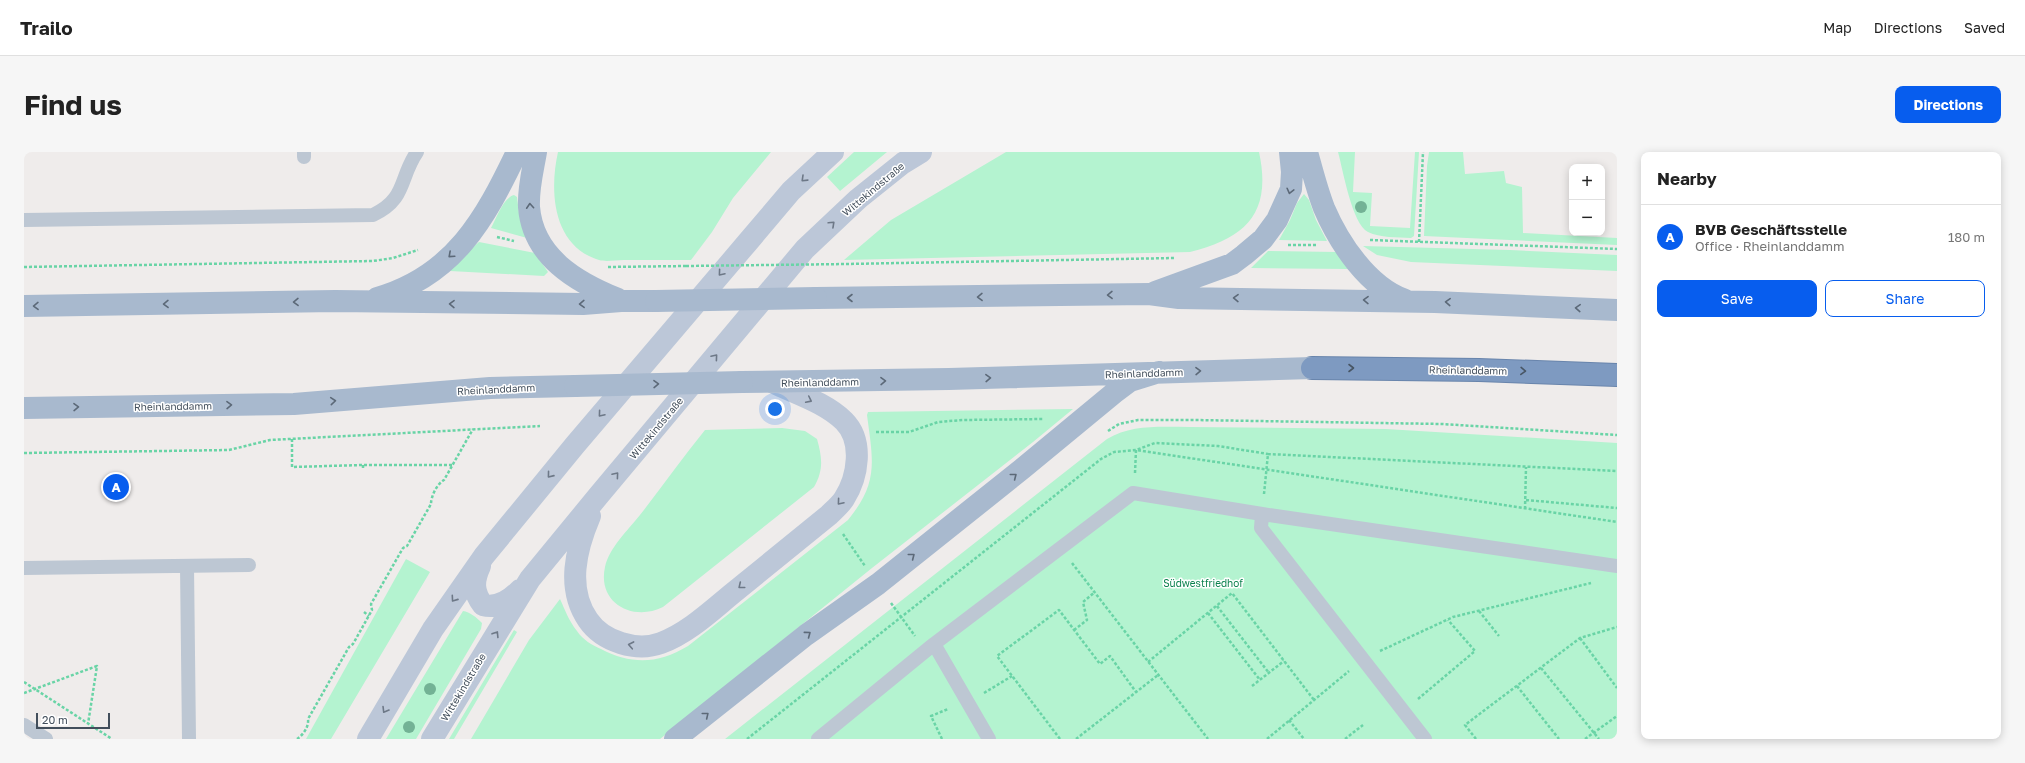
<!DOCTYPE html>
<html lang="en">
<head>
<meta charset="utf-8">
<style>
	:root { --surface:#fff; --page:#f6f6f6; --text:#222; --muted:#767676; --line:#e0e0e0; --accent:#075dee }
	body { margin:0; font-family:"Golos Text",sans-serif; background:var(--page); color:var(--text) }
	.controls { position:absolute; right:12px; top:12px; display:grid; overflow:hidden; border-radius:8px; box-shadow:0 2px 10px #0003 }
	.controls button { width:36px; height:36px; display:grid; place-items:center; padding:0; border:0; border-bottom:1px solid var(--line); background:var(--surface); color:var(--text); font:20px sans-serif }
	.scale { position:absolute; left:12px; bottom:10px; width:74px; box-sizing:border-box; padding-left:4px; border:2px solid #424e5b; border-top:0; font-size:11px; line-height:14px; white-space:nowrap; color:#424e5b; -webkit-text-stroke:3px #fff; paint-order:stroke }
	.you { position:absolute; left:751px; top:257px; width:14px; height:14px; margin:-10px; border:3px solid #fff; border-radius:50%; background:#1a73e8; box-shadow:0 0 0 6px #1a73e833 }
	.badge { display:grid; place-items:center; width:26px; height:26px; border-radius:50%; background:var(--accent); color:#fff; font-size:13px; font-weight:700 }
	.pin { position:absolute; translate:-50% -50%; border:2px solid #fff; box-shadow:0 1px 4px #0006 }
	.list { margin:0; padding:0; list-style:none }
	h2 { display:flex; justify-content:space-between; align-items:center; height:52px; margin:0; padding:0 16px; font-size:17px }
	h2 small { font-size:13px; font-weight:400; color:var(--muted) }
	.list li { display:grid; grid-template-columns:26px 1fr auto; gap:12px; align-items:center; box-sizing:border-box; height:64px; padding:0 16px; border-top:1px solid var(--line) }
	.list b { display:block; font-size:15px; white-space:nowrap }
	.list p { margin:0; font-size:13px; white-space:nowrap; color:var(--muted) }
	.list em { font-size:13px; font-style:normal; color:var(--muted) }
	.actions { display:flex; gap:8px; padding:12px 16px }
	.actions a { flex:1; padding:9px 0; border:1px solid var(--accent); border-radius:8px; text-align:center; font-size:14px; color:var(--accent) }
	.actions .main { background:var(--accent); color:#fff }
	.map { position:relative; flex:none; width:1593px; height:587px; overflow:hidden; border-radius:8px }
	header { display:flex; align-items:center; gap:24px; box-sizing:border-box; height:56px; padding:0 20px; background:var(--surface); border-bottom:1px solid var(--line) }
	header strong { font-size:19px }
	nav { display:flex; gap:22px; margin-inline-start:auto; font-size:14px }
	.intro { display:flex; align-items:center; justify-content:space-between; box-sizing:border-box; height:96px; padding:0 24px }
	h1 { margin:0; font-size:28px }
	.button { padding:10px 18px; border-radius:8px; background:var(--accent); color:#fff; font-size:14px; font-weight:700 }
	main { display:flex; gap:24px; padding:0 24px }
	aside { flex:1; background:var(--surface); border-radius:8px; box-shadow:0 2px 10px #0003 }
	.map>svg:first-child { display:block }
	.green { fill:#b4f3d0 }
	.lines { fill:none; stroke-linecap:round; stroke-linejoin:round }
	.highway-casing { stroke:#6985ac; stroke-width:24 }
	.path { stroke:#69d4a6; stroke-width:2.5; stroke-dasharray:3 2; stroke-linecap:butt }
	.lane { stroke:#bdc7d3; stroke-width:14 }
	.secondary { stroke:#bcc7d8; stroke-width:22 }
	.primary { stroke:#a8b9ce; stroke-width:22 }
	.highway { stroke:#7e9ac1; stroke-width:22 }
	.path-bridge { stroke:#69d4a6; stroke-width:2.5; stroke-dasharray:3 2; stroke-linecap:butt }
	.primary-bridge { stroke:#a8b9ce; stroke-width:22 }
	.tree { fill:#73b295 }
	.oneway { stroke:#6d7887 }
	.oneway2 { stroke:#5c6978 }
	.oneway3 { stroke:#485665 }
	.labels { text-anchor:middle; stroke-width:3; stroke-linejoin:round; paint-order:stroke }
	.street-label { font-size:10px; fill:#424e5b; stroke:#fff }
	.park-label { font-size:10px; fill:#0d824f; stroke:#fff }
</style>
</head>
<body>
<header>
<strong>Trailo</strong>
<nav><a>Map</a><a>Directions</a><a>Saved</a></nav>
</header>
<div class="intro"><h1>Find us</h1><a class="button">Directions</a></div>
<main>
<div class="map">
<svg width="1593" height="587" viewBox="0 0 1593 587">
	<rect width="100%" height="100%" fill="#efeceb"/>
	<!-- green -->
	<path class="green" d="M534,0H747L709,46L688,80L667,108C645,108 622,108 600,108C592,108 582,110 575,108C529,94 525,40 534,0Z
		M830,0H863L816,39L803,25Z
		M982,0H1235C1248,60 1223,86 1166,100L820,108L867,68Z
		M1314,0H1331L1329,40L1348,41L1346,74L1386,76L1391,0H1395L1390,84L1387,86C1373,85 1356,86 1344,80C1328,72 1319,18 1314,0Z
		M1405,0H1439L1441,22L1480,19L1482,31L1498,35L1499,81L1593,86V93L1400,84L1403,14Z
		M1280,42L1285,48L1292,68L1303,89L1255,88L1266,68L1273,51Z
		M490,43L493,45L495,61L503,86L467,76C472,67 479,46 490,43Z
		M455,90L511,101L524,120L520,124L426,119L427,114Z
		M1339,94L1486,98L1593,103V119L1387,110L1353,103Z
		M1244,99L1313,100L1324,117L1227,116Z
		M1049,257L1009,290L848,416L636,587H447L505,488L536,447C541,458 545,469 553,479C559,488 568,493 577,497C608,513 634,512 664,494L824,368C855,330 849,309 843,263L844,260Z
		M1166,275L1362,277L1593,291V587H701L1083,287C1108,272 1137,275 1166,275Z
		M758,276L781,279L793,287C798,305 800,318 790,335L639,455C609,470 573,451 581,415C585,396 604,378 616,363C638,335 658,306 681,278Z
		M382,407L406,420L307,587H282Z
		M439,459C446,460 452,465 458,471L457,477L392,587H362Z
		M490,478L493,480L430,587H425Z"/>
	<g class="lines">
		<defs>
			<path id="highway" d="M1288,216L1455,218L1593,223"/>
		</defs>
		<!-- highway casing -->
		<use href="#highway" class="highway-casing"/>
		<!-- path -->
		<path class="path" d="M473,85L490,89
			M1346,88L1593,97
			M1395,90L1399,0
			M1264,93H1293
			M822,112L1151,106
			M0,115L349,109L369,106L394,98
			M584,115L662,114
			M1084,279L1095,272L1114,268H1171L1418,272L1593,283
			M852,280H885L914,270L939,268L1019,267
			M268,287V315L339,313H428
			M0,301L205,298L246,288L516,274
			M339,313V317
			M1111,321L1112,298L1593,370
			M1240,342L1244,302L1593,319
			M1502,348L1593,356
			M1501,357L1502,315
			M819,382L841,414
			M1048,411L1184,587
			M867,451L891,484
			M1193,454L1245,521
			M1455,459L1475,484
			M340,460L345,464
			M1184,461L1236,528
			M1050,478L1063,468L1059,450L1071,440
			M1556,486L1593,536
			M1356,499L1429,465L1567,431
			M1124,510L1208,441L1290,548
			M1517,516L1575,587
			M0,530L88,587
			M1228,534L1260,509
			M1493,534L1535,587
			M0,541L73,514L64,572
			M960,541L988,524
			M1394,547L1451,499L1424,468
			M1265,568L1280,587
			M273,587C279,583 285,575 284,567L325,495L329,492L348,458L347,452L379,396L383,394L407,352C407,344 413,332 420,328L449,277
			M723,587L1077,307L1090,300L1112,298L1131,291L1194,294L1244,302
			M918,587L907,564L924,557
			M1036,587L973,504L1035,458L1076,512L1086,504L1112,540
			M1052,587L1134,523
			M1243,587L1325,519
			M1321,587L1339,573
			M1452,587L1441,573L1556,486L1593,475
			M1561,587L1593,564"/>
		<!-- lane -->
		<path class="lane" d="M280,0V5
			M0,68L349,63C383,47 375,26 393,0
			M1238,362L1237,376L1401,587
			M163,414L165,587
			M0,416L225,413
			M910,492L965,587
			M0,573L22,587
			M794,587L910,492L1109,341L1238,362L1593,414"/>
		<!-- secondary -->
		<path class="secondary" d="M566,364C552,397 542,436 564,468C579,490 613,500 637,491C664,481 687,459 709,441C741,415 773,389 805,363C810,358 816,353 820,347C834,325 840,289 820,269C802,251 773,242 750,231
			M456,414C449,429 449,440 459,453C474,457 486,448 496,438
			M344,587L409,477L460,404L551,293L723,91L767,39L809,0
			M408,587L506,427L575,343L781,97L834,47L879,11L897,0"/>
		<!-- primary -->
		<path class="primary" d="M512,0C509,18 504,36 505,55C509,105 552,130 594,147
			M1283,0C1288,18 1293,38 1300,56C1315,91 1344,135 1381,148
			M1131,140L1208,112L1220,103L1239,87L1253,68L1267,37L1268,20L1266,0
			M353,146C430,124 461,67 493,0
			M792,146L1125,142L1155,146L1411,150L1593,158
			M0,154L311,149L559,152L597,149H632
			M718,230L925,227L1288,216
			M0,256L270,252L466,236L551,234
			M651,587L782,483L854,432L998,317L1090,241L1106,229L1135,220"/>
		<!-- highway -->
		<use href="#highway" class="highway"/>
		<!-- path-bridge -->
		<path class="path-bridge" d="M662,114L822,112"/>
		<!-- primary-bridge -->
		<path class="primary-bridge" d="M632,149L792,146
			M551,234L718,230"/>
	</g>
	<!-- trees -->
	<g class="tree">
		<circle cx="1337" cy="55" r="6"/>
		<circle cx="406" cy="537" r="6"/>
		<circle cx="385" cy="575" r="6"/>
	</g>
	<!-- one-way arrows -->
	<defs><path id="oneway-chevron" d="M-2-3.5L2.5 0L-2 3.5" fill="none" stroke-width="1.6" stroke-linecap="round" stroke-linejoin="round"/></defs>
	<g class="oneway">
		<use href="#oneway-chevron" transform="translate(780 27) rotate(136)"/>
		<use href="#oneway-chevron" transform="translate(808 72) rotate(-43)"/>
		<use href="#oneway-chevron" transform="translate(697 121) rotate(130)"/>
		<use href="#oneway-chevron" transform="translate(691 205) rotate(-50)"/>
		<use href="#oneway-chevron" transform="translate(785 248) rotate(26)"/>
		<use href="#oneway-chevron" transform="translate(577 262) rotate(130)"/>
		<use href="#oneway-chevron" transform="translate(526 323) rotate(129)"/>
		<use href="#oneway-chevron" transform="translate(592 323) rotate(-50)"/>
		<use href="#oneway-chevron" transform="translate(816 350) rotate(130)"/>
		<use href="#oneway-chevron" transform="translate(717 434) rotate(141)"/>
		<use href="#oneway-chevron" transform="translate(430 447) rotate(125)"/>
		<use href="#oneway-chevron" transform="translate(472 482) rotate(-58)"/>
		<use href="#oneway-chevron" transform="translate(607 493) rotate(-169)"/>
		<use href="#oneway-chevron" transform="translate(361 558) rotate(121)"/>
	</g>
	<g class="oneway2">
		<use href="#oneway-chevron" transform="translate(1266 39) rotate(104)"/>
		<use href="#oneway-chevron" transform="translate(506 54) rotate(-94)"/>
		<use href="#oneway-chevron" transform="translate(427 103) rotate(138)"/>
		<use href="#oneway-chevron" transform="translate(1086 143) rotate(179)"/>
		<use href="#oneway-chevron" transform="translate(956 145) rotate(179)"/>
		<use href="#oneway-chevron" transform="translate(826 146) rotate(180)"/>
		<use href="#oneway-chevron" transform="translate(1212 146) rotate(-179)"/>
		<use href="#oneway-chevron" transform="translate(1342 148) rotate(-179)"/>
		<use href="#oneway-chevron" transform="translate(272 150) rotate(179)"/>
		<use href="#oneway-chevron" transform="translate(1424 150) rotate(-177)"/>
		<use href="#oneway-chevron" transform="translate(142 152) rotate(179)"/>
		<use href="#oneway-chevron" transform="translate(428 152) rotate(-179)"/>
		<use href="#oneway-chevron" transform="translate(558 152) rotate(178)"/>
		<use href="#oneway-chevron" transform="translate(12 154) rotate(179)"/>
		<use href="#oneway-chevron" transform="translate(1554 156) rotate(-177)"/>
		<use href="#oneway-chevron" transform="translate(1174 219) rotate(-1)"/>
		<use href="#oneway-chevron" transform="translate(964 226) rotate(-2)"/>
		<use href="#oneway-chevron" transform="translate(859 229) rotate(-1)"/>
		<use href="#oneway-chevron" transform="translate(632 232) rotate(-1)"/>
		<use href="#oneway-chevron" transform="translate(309 249) rotate(-5)"/>
		<use href="#oneway-chevron" transform="translate(205 253) rotate(-1)"/>
		<use href="#oneway-chevron" transform="translate(52 255) rotate(-1)"/>
		<use href="#oneway-chevron" transform="translate(990 324) rotate(-38)"/>
		<use href="#oneway-chevron" transform="translate(888 404) rotate(-38)"/>
		<use href="#oneway-chevron" transform="translate(784 482) rotate(-37)"/>
		<use href="#oneway-chevron" transform="translate(682 563) rotate(-39)"/>
	</g>
	<g class="oneway3">
		<use href="#oneway-chevron" transform="translate(1327 216)"/>
		<use href="#oneway-chevron" transform="translate(1499 219) rotate(2)"/>
	</g>
	<g class="labels">
		<!-- street labels -->
		<g class="street-label">
			<text transform="translate(849 37) rotate(-40)" y="4">Wittekindstraße</text>
			<text transform="translate(1444 218) rotate(1)" y="4">Rheinlanddamm</text>
			<text transform="translate(1120 221) rotate(-2)" y="4">Rheinlanddamm</text>
			<text transform="translate(796 230) rotate(-1)" y="4">Rheinlanddamm</text>
			<text transform="translate(472 237) rotate(-3)" y="4">Rheinlanddamm</text>
			<text transform="translate(149 254) rotate(-1)" y="4">Rheinlanddamm</text>
			<text transform="translate(632 276) rotate(-50)" y="4">Wittekindstraße</text>
			<text transform="translate(439 535) rotate(-59)" y="4">Wittekindstraße</text>
		</g>
		<!-- park labels -->
		<g class="park-label">
			<text x="1179" y="435">Südwestfriedhof</text>
		</g>
	</g>
</svg>
<div class="controls">
<button>+</button>
<button>−</button>
</div>
<div class="scale">20 m</div>
<div class="you"></div>
<div class="pin badge" style="left:92px;top:335px">A</div>
</div>
<aside>
<h2>Nearby<small></small></h2>
<ul class="list">
<li><span class="badge">A</span><div><b>BVB Geschäftsstelle</b><p>Office · Rheinlanddamm</p></div><em>180 m</em></li>
</ul>
<div class="actions"><a class="main">Save</a><a>Share</a></div>
</aside>
</main>
</body>
</html>
